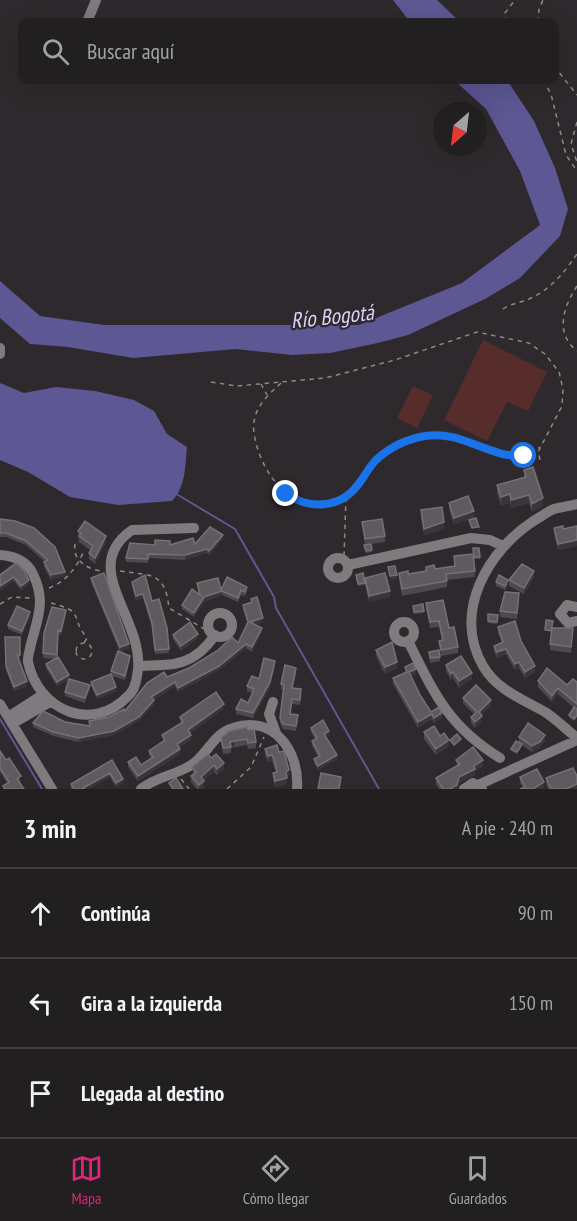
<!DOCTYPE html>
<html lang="es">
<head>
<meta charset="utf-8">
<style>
	:root { --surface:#221f21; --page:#2a272a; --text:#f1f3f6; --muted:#a2a2a5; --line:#3f3d3f; --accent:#db2777 }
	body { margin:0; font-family:"PT Sans Narrow",sans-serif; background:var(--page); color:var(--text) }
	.compass { position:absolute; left:433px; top:102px; width:54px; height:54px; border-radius:50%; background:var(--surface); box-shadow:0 6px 24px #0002; rotate:208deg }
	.stop { position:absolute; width:18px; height:18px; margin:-14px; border:4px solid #1a73e8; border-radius:50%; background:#fff }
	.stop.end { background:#1a73e8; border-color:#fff; box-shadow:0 2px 6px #0008 }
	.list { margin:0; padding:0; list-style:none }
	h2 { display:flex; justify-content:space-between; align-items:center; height:78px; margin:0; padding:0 24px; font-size:26px }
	h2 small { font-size:20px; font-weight:400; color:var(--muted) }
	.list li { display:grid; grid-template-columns:39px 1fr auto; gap:18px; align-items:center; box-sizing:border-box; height:90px; padding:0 24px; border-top:2px solid var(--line) }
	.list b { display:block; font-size:22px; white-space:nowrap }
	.list em { font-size:20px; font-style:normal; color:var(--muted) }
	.icon { flex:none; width:33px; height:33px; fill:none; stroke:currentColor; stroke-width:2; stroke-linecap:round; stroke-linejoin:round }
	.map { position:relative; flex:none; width:577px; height:789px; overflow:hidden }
	.search { position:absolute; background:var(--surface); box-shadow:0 6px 24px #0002; left:18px; right:18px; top:18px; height:66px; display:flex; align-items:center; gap:15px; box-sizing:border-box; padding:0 21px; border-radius:12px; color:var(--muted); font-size:22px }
	.sheet { height:348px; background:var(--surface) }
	nav { display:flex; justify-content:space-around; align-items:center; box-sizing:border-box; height:84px; border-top:2px solid var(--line); background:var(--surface); font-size:16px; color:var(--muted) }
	nav a { display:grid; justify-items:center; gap:3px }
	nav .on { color:var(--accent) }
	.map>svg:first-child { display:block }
	.green { fill:#572d2c }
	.water { fill:#5d5793 }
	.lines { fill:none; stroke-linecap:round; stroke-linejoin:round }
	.stream { stroke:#5d5793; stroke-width:2 }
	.path { stroke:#8d898b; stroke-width:1.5; stroke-dasharray:4.5 4.5; stroke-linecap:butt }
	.minor { stroke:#7f7a7e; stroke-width:10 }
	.wall { fill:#4d4a4f }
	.shaded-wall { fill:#39363a }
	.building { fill:#5e5b5f; stroke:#747175; stroke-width:1.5 }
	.route { stroke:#1a73e8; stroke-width:8 }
	.labels { text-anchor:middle; stroke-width:4.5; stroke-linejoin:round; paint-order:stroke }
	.water-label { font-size:22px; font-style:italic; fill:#d5d3f8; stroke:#2e292c }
</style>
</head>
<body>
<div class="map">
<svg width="577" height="789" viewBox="0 0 577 789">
	<rect width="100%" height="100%" fill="#2e292c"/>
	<!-- green -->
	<path class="green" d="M483,340L547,372L528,411L507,402L487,441L444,420Z
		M413,386L433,395L417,428L397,418Z"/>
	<!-- water -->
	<path class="water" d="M393,0H437L460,22H410Z
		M454,80H507L534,121L555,168L568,209L560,236L520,278L485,299L408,335L378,343L330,353L292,355L236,349L133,358L68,347L30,344L0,318V281L40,316L104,325H359L462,283L540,225L520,171L486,109Z
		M0,383L24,393L56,387L95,391L134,400L154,411L167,434L187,447C185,466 186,487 172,501L118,505L70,497L28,472L0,460Z"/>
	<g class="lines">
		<!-- stream -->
		<path class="stream" d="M178,495L235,529L274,597L276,608L379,789
			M0,719L42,789"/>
		<!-- path -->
		<path class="path" d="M507,22L505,13L515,0
			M538,22L539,9L543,0
			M554,66L577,95
			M543,80L551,94L566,155L577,171
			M577,122L571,144L577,162
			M577,286C564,306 554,333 577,351
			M503,309C512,303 520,303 529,299C551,289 564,273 577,254
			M211,382L237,386L325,378L395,360L477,332L529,343L545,354L559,372L563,389L562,406L538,452L541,463
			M281,383C266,397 251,410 254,433C257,454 267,474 282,490C301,511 336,509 355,488C365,478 370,465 381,456C394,445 410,438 427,436C470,430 504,474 540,447
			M261,384L267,395
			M75,544C72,560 87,569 101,571
			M344,556L346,497
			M120,571C151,576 165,571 169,608L206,630
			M49,588C67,581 76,568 84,551
			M51,603C86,612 69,616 87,638L84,643
			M0,604L12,597L30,598
			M76 651a8 8 0 1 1 16 0a8 8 0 1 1-16 0Z
			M181,779L189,789
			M227,789L251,767L264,737"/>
		<!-- minor -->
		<path class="minor" d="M87,22L96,0
			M0,348V354
			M577,504C570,506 562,507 554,509C548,511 541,517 535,520C488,550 452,612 483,666C497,690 522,699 545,712C556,719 567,730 577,738
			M0,555C14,556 27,561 33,574C46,601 38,617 31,644C30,650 27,657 28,662C38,710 92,734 128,696C134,691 136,683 137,676C149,622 76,569 132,530L194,528
			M328 568a10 10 0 1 1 20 0a10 10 0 1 1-20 0Z
			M348,565L471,538L490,540L503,546
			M577,607L567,605L560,614L568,623L577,621
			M208 625a12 12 0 1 1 24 0a12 12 0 1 1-24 0Z
			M394 632a10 10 0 1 1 20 0a10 10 0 1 1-20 0Z
			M408,641C434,693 448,726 500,758
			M140,666C174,665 194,666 215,635
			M273,702L269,714L276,733
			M0,704L52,789
			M8,717L44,694
			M12,724L50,702
			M478,785L577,740
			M141,789C156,777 172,776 188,767C206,758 212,734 233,728C274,714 300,752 297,789
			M464,789L473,783L482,789"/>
	</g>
	<!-- wall -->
	<path class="wall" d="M524,470L543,506L532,512L529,503L511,508L510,503L501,505L497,493V485L524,477Z
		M449,503L474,518L454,524L449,509Z
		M421,510L444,529L424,535L421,517Z
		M0,519L15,521L65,576L51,580L44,567V562H45L26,545L6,537H0Z
		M362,522L385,536V542L371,544L372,552L366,553Z
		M577,526V546L558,550L554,533V528L563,529Z
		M78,531L106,542L95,564L89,559V553L90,550L79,542Z
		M223,539L209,555L207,553L185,560L148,558V563L126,562V558L170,545L195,544Z
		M479,548L480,559H474L475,577L447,580V587L402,596L399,579V573L408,574L426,571V567L435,569L454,566V556L473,554Z
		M16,563L29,584L21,590L14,581L0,590V575Z
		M356,577L365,583V578L390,597L369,602L365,584V585L358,586Z
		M534,577L524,594L509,586V580Z
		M91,578L129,648L120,652L91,582Z
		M132,582L152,601L167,628L169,653L155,654L152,627L143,598L136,600L132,586Z
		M496,582L508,584L505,590L496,586Z
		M197,583L221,590L247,591L245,596L241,595L238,602L222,595L204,602L194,617L182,609V605L199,594Z
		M251,599L263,622L255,625L262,632L252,652L246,648L219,670L178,692L175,686L154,700V704L139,721L114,735L79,742L53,736L33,727V723L89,725V721L109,717L125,711L167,677L189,668L238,643L248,624L243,609V605L251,603Z
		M519,599L517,619L500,617V611Z
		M426,603L449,628L458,647V653L441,656L439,641L442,640L439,627L430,628L426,609Z
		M423,604L424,613L414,614L413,608Z
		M488,614L498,615L497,624L488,623Z
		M66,615L61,635L58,634L57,657L69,679L57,686L46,668V664L55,659L43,658L44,633Z
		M30,616L22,635L8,629V625Z
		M498,627L521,641L535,672L525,678L519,668L515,670L506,654L497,658L494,651V646L502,643L498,633Z
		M173,635L198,638L181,651L173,639Z
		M573,635L571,653L550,650V644Z
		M5,637H20V659H18L27,686L14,691L6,670Z
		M376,650L397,668L385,674L376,656Z
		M429,652L440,657V661L430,663Z
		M130,660L125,680L112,676L116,691L97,699L91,686V682L111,674V671Z
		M446,665L472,679L459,688L453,678L451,680L446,671Z
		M275,666L270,687L253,718L236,714V709L248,703L252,693L247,691V686L259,679Z
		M405,667L416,674L411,677L420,695L431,712L442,718L434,723L432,719L418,728L393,684V678L405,673Z
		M296,673L293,688L301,695L300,705L292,704L290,714L298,720L296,731L283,729L280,723V718L284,690L281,689V684Z
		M538,681L567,685L577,682V717L574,721L569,717V715L574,708L558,694L552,702L538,687Z
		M90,689L85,703L65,696V692Z
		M463,698L491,705L481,715L482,722L475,728L471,723V717L474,714L463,703Z
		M224,708L190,733L191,740L179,747L180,754L138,781L128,767V762L141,765L151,758L149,755V751L163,741L162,735L181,723L180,717Z
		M311,728L329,735L326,737L337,759L318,770L314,763V759L318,757L312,745V741L315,739L311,732Z
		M248,730L256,742V748L248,749L247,745L231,748V753L223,754L221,738Z
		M424,732L440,736L449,746L436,755L424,739Z
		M519,737L545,741L540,748L532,752L522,745L517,754L511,751V749L519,743Z
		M265,749L279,752L289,776L287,777V784L275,787L273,779V773L276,772L272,761L268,762L265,755Z
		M0,751L6,760L21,781L19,782L24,789H3V786L8,784L0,772Z
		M208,754L224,769L217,775L214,772L204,780V787L202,789H197L191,782V776L193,774L192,767Z
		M112,760L123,783L116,787L110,777L89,789H71V784Z
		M456,760L483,766L475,771V775L459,783L458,789H439L436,784V778L457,766Z
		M520,777L544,788L542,789H520L523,788L520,783Z
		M546,778L577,789H548L546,784Z"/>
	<!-- shaded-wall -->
	<path class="shaded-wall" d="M510,494V503L501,505V497Z
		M529,495V503L511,508V500Z
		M543,498V506L532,512V504Z
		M474,511V518L454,524V518Z
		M444,522V529L424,535V529Z
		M223,535V539L209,555V551Z
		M106,536V542L95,564V558Z
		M577,540V546L558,550V544Z
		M207,549V553L185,560V555Z
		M534,571V577L524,594V588Z
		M65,572V576L51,580V575Z
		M397,575V579L390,580V576Z
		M14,577V581L0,590V586Z
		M29,580V584L21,590V586Z
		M222,591V595L204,602L194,617V613L204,597Z
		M390,591V597L369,602V596Z
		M143,594V598L136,600V596Z
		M66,610V615L61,635V631Z
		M30,612V616L22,635V631Z
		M263,618V622L250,626V622Z
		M262,628V632L252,652V647Z
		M198,634V638L181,651V646Z
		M129,644V648L120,652V647Z
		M246,644V648L219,670L178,692V688Z
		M506,649V654L497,658V652Z
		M130,656V660L125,680V676Z
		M275,661V666L270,687L253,718V713Z
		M397,662V668L385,674V667Z
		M519,662V668L515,670V664Z
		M535,666V672L525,678V672Z
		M296,668V673L292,693V688Z
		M416,669V674L409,678V672Z
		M453,672V678L451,680V674Z
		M472,673V679L459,688V681Z
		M69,675V679L57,686V682Z
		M27,681V686L14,691V687Z
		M175,682V686L151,702V697Z
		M90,685V689L85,703V698Z
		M116,687V691L97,699V695Z
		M558,688V694L552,702V696Z
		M154,700V704L139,721L114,735L79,742V738Z
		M491,700V705L479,718V712Z
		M224,704V708L188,734V730Z
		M442,713V718L434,723V718Z
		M432,714V719L418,728V722Z
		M482,716V722L475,728V722Z
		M329,731V735L324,738V734Z
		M191,735V740L177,748V744Z
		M545,735V741L540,748L532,752V746Z
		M461,739V741L454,747V745Z
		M449,740V746L436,755V749Z
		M234,741V747L231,748L230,742Z
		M180,749V754L138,781V776Z
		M272,755V761L268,762V756Z
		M337,755V759L318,770V766Z
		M483,760V766L475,771V775L459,783L458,789H450L459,777Z
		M224,763V769L217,775V769Z
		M214,765V772L201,783V777Z
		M289,770V776L286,778H287V784L275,787V781Z
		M110,773V777L89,789H83Z
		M123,779V783L116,787V783Z
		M204,781V787L202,789H199V785Z
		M544,782V788L542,789H533Z
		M577,784V789H566Z"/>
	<!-- building -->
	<path class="building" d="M533,467L543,498L532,504L529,495L511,500L510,494L501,497L497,485L526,477L524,470Z
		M468,496L474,511L454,518L449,503Z
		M442,507L444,522L424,529L421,510Z
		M476,518L479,527L472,528L469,520Z
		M0,519L15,521L34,528L55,547L65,572L51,575L44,562L48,560L26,541L6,533H0Z
		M382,519L385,536L365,539L362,522Z
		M85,521L106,536L95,558L89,553L93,546L79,536L81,533L78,531Z
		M563,526V529L577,526V540L558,544L554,528Z
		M210,527L223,535L209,551L207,549L185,555L148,554V559L126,558L130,543L155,545V540L170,541V545L193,538L195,544Z
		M371,544L372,550L366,551L364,545Z
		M473,548H479L480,557H474Z
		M473,554L475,571L446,574L447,581L402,589L399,573L408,571V574L426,571V567L434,565L435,569L455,566L454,556Z
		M16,563L24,570L29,580L21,586L14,577L0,586V575Z
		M522,564L534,571L524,588L509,580Z
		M395,566L397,575L390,576L388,567Z
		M104,573L129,644L120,647L91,578Z
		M363,573L365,583L358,584L356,575Z
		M385,573L390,591L369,596L365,578Z
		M145,575L152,601L159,599L167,628L169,649L155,650L152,623L143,594L136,596L132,582Z
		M499,575L508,580L505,586L496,582Z
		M227,577L247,587L245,592L241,590L238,598L222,591L204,597L194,613L182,605L192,589L200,595L197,583L218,578L221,590Z
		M505,592L519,593L517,613L500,611Z
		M257,597L263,618L250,622L262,628L252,647L246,644L219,666L178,688L175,682L151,697L154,700L139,717L114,731L79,738L53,732L33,723L43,711L65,722L90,726L89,721L109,717L124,709L125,711L147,683L164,672L167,677L189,668L217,651L232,637L238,643L248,622L243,605L252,602L251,599Z
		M443,600L449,628L454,627L458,647L441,650L439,641L443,640L439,621L430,622L426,603Z
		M423,604L424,611L414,612L413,606Z
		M17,606L30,612L22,631L8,625Z
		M52,607L66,610L61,631L58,630L57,655L43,653L44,633Z
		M488,614L498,615L497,622L488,621Z
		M546,620L553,621L551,631L545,630Z
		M515,621L521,641L535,666L525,672L519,662L515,664L506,649L497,652L494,646L503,642L498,627Z
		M190,622L198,634L181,646L173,635Z
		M552,628H573L571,647L550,644Z
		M5,637H20V655H17L27,681L14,687L6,666Z
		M392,642L397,662L385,667L376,650Z
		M439,650L440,657L430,658L429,652Z
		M118,651L130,656L125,676L111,671Z
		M461,656L472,673L459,681L453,672L451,674L446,665Z
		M58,657L69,675L57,682L46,664Z
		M264,658L275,661L270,682L253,713L236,709L241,699L248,703L254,689L247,686L252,676L259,679Z
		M413,663L416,669L409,672L420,695L431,712L439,707L442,713L434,718L432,714L418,722L393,678L407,672L405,667Z
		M285,665L296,668L292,688L301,689L300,700L292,699L290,714L298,715L296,726L283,724L280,718L284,685L281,684Z
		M547,668L567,685L573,679L577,682V704L558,688L552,696L538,681Z
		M111,674L116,687L97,695L91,682Z
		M69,679L90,685L85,698L65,692Z
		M476,685L491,700L479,712L482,716L475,722L471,717L477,712L463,698Z
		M216,692L224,704L188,730L191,735L177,744L180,749L138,776L128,762L136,757L141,765L153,757L149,751L165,740L162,735L183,722L180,717Z
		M574,707L577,709V715L574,719L569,715Z
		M323,720L329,731L324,734L337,755L318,766L314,759L320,756L312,741L317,738L311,728Z
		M528,723L545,735L540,742L532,746L519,737Z
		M434,726L440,736L444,733L449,740L436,749L424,732Z
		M247,727L248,730L254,729L256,742L248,743L247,739L234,741L230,742L231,747L223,748L221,738L229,731Z
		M457,734L461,739L454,745L450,740Z
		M516,741L522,744L517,752L511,749Z
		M277,745L279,752L284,751L289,770L286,772L287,778L275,781L273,773L277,772L274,759L272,755L268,756L265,749Z
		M473,747L483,760L474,766L475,769L459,777L457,785L450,789H443L436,778L460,764L456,760Z
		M0,751L6,760L9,758L21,776L17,779L24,789H5L3,786L9,782L0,768Z
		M208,754L211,758L216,754L224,763L217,769L214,765L201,777L204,781L199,785L191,776L196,772L192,767Z
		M112,760L123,779L116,783L110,773L83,788L84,789H74L71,784Z
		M573,768L577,776V784L566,789H551L546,778Z
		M537,769L544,782L533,789H520L525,787L520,777Z
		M321,773L341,777L339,789H318Z
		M176,778L183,789H173L169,783Z"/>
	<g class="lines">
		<!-- route -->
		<path class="route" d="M286,494C309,509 339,509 357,486C364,478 368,468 376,460C390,447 407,439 425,436C462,430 488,458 524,456"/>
	</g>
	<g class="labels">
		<!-- water labels -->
		<g class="water-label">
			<text transform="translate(332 316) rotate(-6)" y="8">Río Bogotá</text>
		</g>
	</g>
</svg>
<svg class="compass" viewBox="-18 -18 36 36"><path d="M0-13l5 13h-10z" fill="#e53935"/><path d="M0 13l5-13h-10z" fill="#a2a2a5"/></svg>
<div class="stop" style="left:524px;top:456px"></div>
<div class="stop end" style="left:286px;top:494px"></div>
<div class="search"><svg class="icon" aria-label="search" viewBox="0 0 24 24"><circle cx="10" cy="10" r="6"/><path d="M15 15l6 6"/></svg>Buscar aquí</div>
</div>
<section class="sheet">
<h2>3 min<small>A pie · 240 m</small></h2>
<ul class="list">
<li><svg class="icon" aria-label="ahead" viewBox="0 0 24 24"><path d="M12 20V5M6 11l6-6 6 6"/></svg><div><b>Continúa</b></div><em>90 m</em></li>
<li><svg class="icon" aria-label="left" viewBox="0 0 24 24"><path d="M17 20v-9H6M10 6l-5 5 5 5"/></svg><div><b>Gira a la izquierda</b></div><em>150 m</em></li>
<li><svg class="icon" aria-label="arrive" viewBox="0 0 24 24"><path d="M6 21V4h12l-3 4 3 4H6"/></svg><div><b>Llegada al destino</b></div></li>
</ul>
</section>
<nav>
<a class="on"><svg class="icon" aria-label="map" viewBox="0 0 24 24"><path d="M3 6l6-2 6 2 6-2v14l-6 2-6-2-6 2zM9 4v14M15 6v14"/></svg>Mapa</a>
<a><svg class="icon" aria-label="directions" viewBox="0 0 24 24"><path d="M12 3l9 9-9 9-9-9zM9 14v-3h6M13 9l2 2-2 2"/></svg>Cómo llegar</a>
<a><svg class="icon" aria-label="saved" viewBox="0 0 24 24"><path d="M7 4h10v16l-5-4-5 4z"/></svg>Guardados</a>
</nav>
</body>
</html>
